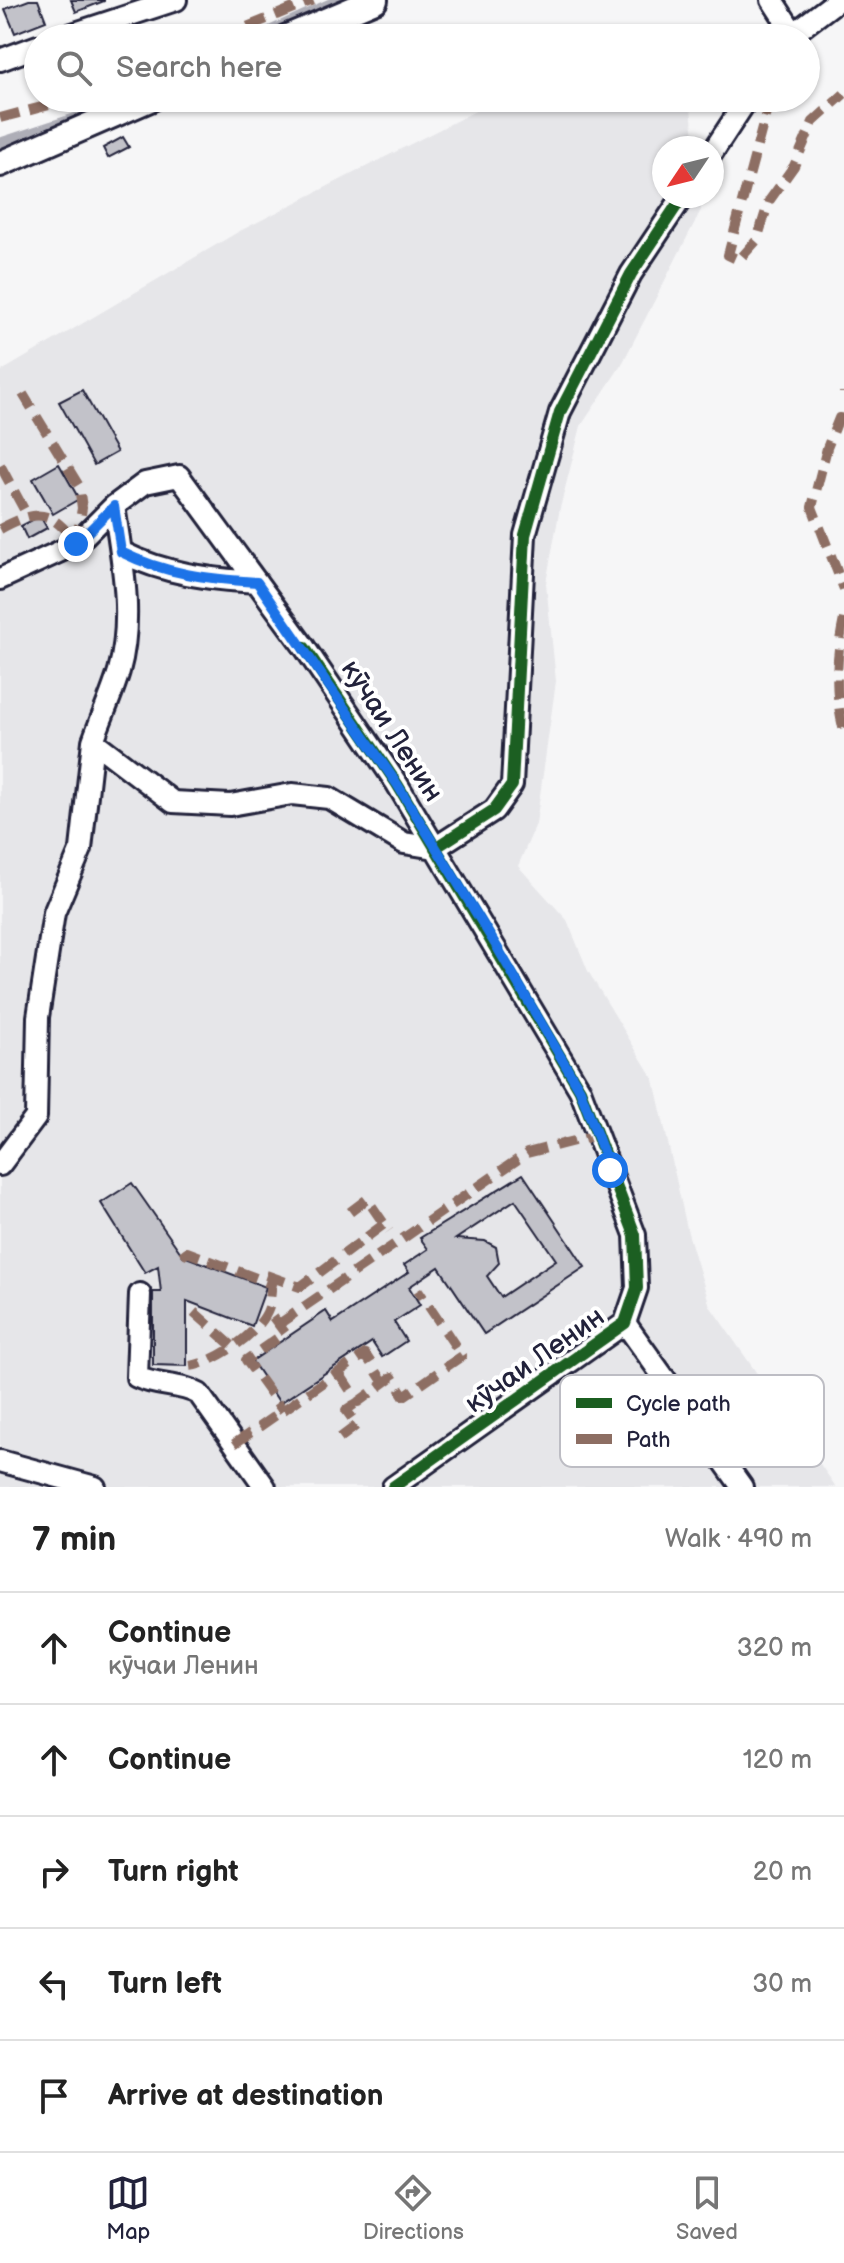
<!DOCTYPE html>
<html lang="en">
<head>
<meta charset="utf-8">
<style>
	:root { --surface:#fff; --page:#f6f6f6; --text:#222; --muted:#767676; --line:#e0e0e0; --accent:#22223b }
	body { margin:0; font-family:"Balsamiq Sans",sans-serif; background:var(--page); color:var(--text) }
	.compass { position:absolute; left:652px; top:136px; width:72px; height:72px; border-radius:50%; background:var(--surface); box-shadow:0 2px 6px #0004; rotate:235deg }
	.stop { position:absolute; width:24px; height:24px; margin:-18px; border:6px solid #1a73e8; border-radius:50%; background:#fff }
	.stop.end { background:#1a73e8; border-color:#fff; box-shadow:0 2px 8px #0008 }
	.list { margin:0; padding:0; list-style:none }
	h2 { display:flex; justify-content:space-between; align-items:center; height:104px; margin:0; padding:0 32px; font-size:34px }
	h2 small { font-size:26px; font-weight:400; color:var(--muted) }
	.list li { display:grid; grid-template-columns:52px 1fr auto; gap:24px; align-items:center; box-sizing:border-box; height:112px; padding:0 32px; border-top:2px solid var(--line) }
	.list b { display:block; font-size:30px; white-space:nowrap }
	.list p { margin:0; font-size:26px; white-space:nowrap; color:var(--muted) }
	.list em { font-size:26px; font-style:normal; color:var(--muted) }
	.icon { flex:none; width:44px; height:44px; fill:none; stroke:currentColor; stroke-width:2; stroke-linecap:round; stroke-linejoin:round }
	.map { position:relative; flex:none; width:844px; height:1487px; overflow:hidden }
	.search { position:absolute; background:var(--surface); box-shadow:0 2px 6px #0004; left:24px; right:24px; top:24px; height:88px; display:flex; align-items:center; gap:20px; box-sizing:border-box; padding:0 28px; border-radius:44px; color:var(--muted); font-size:30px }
	.sheet { height:664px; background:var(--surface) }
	nav { display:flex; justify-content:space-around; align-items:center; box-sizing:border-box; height:112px; border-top:2px solid var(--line); background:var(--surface); font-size:22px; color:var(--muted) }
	nav a { display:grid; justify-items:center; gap:4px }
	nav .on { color:var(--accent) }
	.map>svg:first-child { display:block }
	.built { fill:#e6e6e9 }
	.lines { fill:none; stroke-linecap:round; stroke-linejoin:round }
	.canal { stroke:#aeaeb7; stroke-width:14 }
	.building { fill:#c2c2c9; stroke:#22223b; stroke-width:2; fill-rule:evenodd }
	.minor-casing { stroke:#22223b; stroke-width:26 }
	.major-casing { stroke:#22223b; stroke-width:30 }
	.minor { stroke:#fff; stroke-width:20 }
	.major { stroke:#fff; stroke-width:24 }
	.quiet { stroke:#8d6e63; stroke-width:10; stroke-dasharray:20 10; stroke-linecap:butt }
	.cycleway-casing { stroke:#fff; stroke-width:17 }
	.cycleway { stroke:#1b5e20; stroke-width:12 }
	.route { stroke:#1a73e8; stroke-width:10 }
	.labels { text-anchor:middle; stroke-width:8; stroke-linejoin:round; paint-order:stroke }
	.street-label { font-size:28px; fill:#22223b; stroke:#fff }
	.key { fill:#fff; stroke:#bdbdc4; stroke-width:2 }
	.key-label { font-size:22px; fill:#22223b }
</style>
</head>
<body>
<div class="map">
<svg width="844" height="1487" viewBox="0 0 844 1487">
	<rect width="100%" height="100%" fill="#f6f6f7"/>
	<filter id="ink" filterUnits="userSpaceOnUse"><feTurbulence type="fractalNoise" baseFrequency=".0125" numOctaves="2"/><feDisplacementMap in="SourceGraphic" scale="16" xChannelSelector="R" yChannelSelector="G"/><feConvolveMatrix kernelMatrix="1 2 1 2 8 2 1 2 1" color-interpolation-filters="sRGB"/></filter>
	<g filter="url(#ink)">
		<!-- built -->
		<path class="built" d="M501,98H690L695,148H664V196H700L701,210L622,364L581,426L560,508L546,583L556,681L536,824L518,866L567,920L588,971L654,1080L688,1233L710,1306L836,1487H0V372L238,232Z"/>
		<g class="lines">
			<!-- canal -->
			<path class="canal" d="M259,38L343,0
				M0,145L76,120"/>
		</g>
		<!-- building -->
		<path class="building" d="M29,0H38L46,21L15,33L5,9Z
			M71,0H104V1L76,12Z
			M123,137L129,147L108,158L103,148Z
			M82,390L117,452L94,465L59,402Z
			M59,464L79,499L53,514L33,479Z
			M40,516L47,528L27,539L21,526Z
			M523,1174L585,1267L484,1334L439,1267L409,1287L420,1305L394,1322L406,1341L382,1357L372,1342L280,1403L252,1361L326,1311L333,1322L409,1272L404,1265L428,1249L420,1238ZM515,1200L556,1260L501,1297L487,1276L499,1263L496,1247L485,1241L456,1239Z
			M132,1183L183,1256L266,1287L252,1326L187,1301V1366L153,1365V1292H161L158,1266L145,1273L101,1203Z"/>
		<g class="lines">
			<defs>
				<path id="minor" d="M772,0L792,31
					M60,38L176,0
					M788,38L838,0
					M0,60L38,46
					M712,153L748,98
					M121,552C165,574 209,579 257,582
					M0,579L76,544L114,506L145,483L179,476L305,648L397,784L580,1090L635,1235L637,1288L625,1323L393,1487
					M93,741C101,718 112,695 119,671C134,617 122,560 114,506
					M0,1165L36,1117L38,1017L54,913L81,849L93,741L173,802L230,805L292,794L329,798L404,843L435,848L494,810L512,785L525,535L560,412L631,274L683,196
					M140,1294L137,1377C158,1387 180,1383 199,1394L265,1487
					M625,1323L742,1487
					M0,1461L95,1487"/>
				<path id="major" d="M285,38L375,0
					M0,164L152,98"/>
			</defs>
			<!-- minor casing -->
			<use href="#minor" class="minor-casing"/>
			<!-- major casing -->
			<use href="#major" class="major-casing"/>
			<!-- minor -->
			<use href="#minor" class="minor"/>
			<!-- major -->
			<use href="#major" class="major"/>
			<!-- quiet -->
			<path class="quiet" d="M220,38L313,0
				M770,98L728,255L739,260L757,240L769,201L794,166L813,122L844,94
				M0,118L76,98
				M844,392V393
				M844,419L839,418L827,448L812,507L844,589
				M0,465L27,515
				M0,529C36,510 51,508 76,544L82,508L79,486L23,394
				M844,619C836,656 834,694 844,731
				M350,1212L367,1199L389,1231
				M182,1256L187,1252L272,1284C270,1292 271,1303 268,1310C259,1334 214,1363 190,1366
				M266,1275L300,1287L384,1224
				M194,1312L238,1351
				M273,1317L285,1333L246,1360L283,1411
				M279,1324L527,1153L598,1135
				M339,1373L358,1402L392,1377L404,1396L462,1356L418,1290
				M340,1438L357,1425L346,1410L358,1402
				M234,1444L365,1354L384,1383"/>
			<defs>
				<path id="cycleway" d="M305,648L397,784L580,1090L635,1235L637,1288L625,1323L393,1487
					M435,848L494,810L512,785L525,535L560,412L631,274L683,196"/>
			</defs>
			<!-- cycleway casing -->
			<use href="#cycleway" class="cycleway-casing"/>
			<!-- cycleway -->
			<use href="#cycleway" class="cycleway"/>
		</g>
	</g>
	<g class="lines" filter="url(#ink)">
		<!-- route -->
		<path class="route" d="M76,544L114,506L121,552C165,574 208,579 257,582L397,784L497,947L580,1090L610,1170"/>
	</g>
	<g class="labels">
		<!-- street labels -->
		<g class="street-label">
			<text transform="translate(393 730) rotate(57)" y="10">кӯчаи Ленин</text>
			<text transform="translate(534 1359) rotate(-35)" y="10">кӯчаи Ленин</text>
		</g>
	</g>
	<!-- legend -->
	<rect x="560" y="1375" width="264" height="92" rx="12" class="key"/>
	<rect x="576" y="1398" width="36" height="10" fill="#1b5e20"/>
	<rect x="576" y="1434" width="36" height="10" fill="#8d6e63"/>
	<g class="key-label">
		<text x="626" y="1411">Cycle path</text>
		<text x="626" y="1447">Path</text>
	</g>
</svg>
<svg class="compass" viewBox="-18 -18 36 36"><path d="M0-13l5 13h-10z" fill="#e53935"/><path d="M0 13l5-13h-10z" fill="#767676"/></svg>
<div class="stop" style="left:610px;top:1170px"></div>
<div class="stop end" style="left:76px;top:544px"></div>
<div class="search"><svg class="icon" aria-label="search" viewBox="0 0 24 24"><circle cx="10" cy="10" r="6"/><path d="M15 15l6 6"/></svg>Search here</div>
</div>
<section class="sheet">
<h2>7 min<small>Walk · 490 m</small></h2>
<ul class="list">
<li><svg class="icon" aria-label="ahead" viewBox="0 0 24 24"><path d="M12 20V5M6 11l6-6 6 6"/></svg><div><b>Continue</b><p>кӯчаи Ленин</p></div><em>320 m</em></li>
<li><svg class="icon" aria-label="ahead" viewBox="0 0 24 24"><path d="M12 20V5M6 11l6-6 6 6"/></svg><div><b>Continue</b></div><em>120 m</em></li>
<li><svg class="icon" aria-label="right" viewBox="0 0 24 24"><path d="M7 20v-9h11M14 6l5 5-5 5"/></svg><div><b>Turn right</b></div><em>20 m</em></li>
<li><svg class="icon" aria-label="left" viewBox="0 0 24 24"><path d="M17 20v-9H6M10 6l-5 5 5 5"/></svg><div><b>Turn left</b></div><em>30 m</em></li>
<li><svg class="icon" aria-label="arrive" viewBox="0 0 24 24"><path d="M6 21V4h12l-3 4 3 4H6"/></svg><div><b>Arrive at destination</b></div></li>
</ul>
</section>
<nav>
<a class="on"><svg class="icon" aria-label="map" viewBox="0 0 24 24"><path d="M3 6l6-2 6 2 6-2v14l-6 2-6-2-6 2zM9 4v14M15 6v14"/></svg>Map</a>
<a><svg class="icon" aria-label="directions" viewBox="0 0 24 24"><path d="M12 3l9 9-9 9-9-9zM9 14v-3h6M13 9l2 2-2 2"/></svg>Directions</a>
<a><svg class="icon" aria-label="saved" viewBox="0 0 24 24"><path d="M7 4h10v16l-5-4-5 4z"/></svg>Saved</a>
</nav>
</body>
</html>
